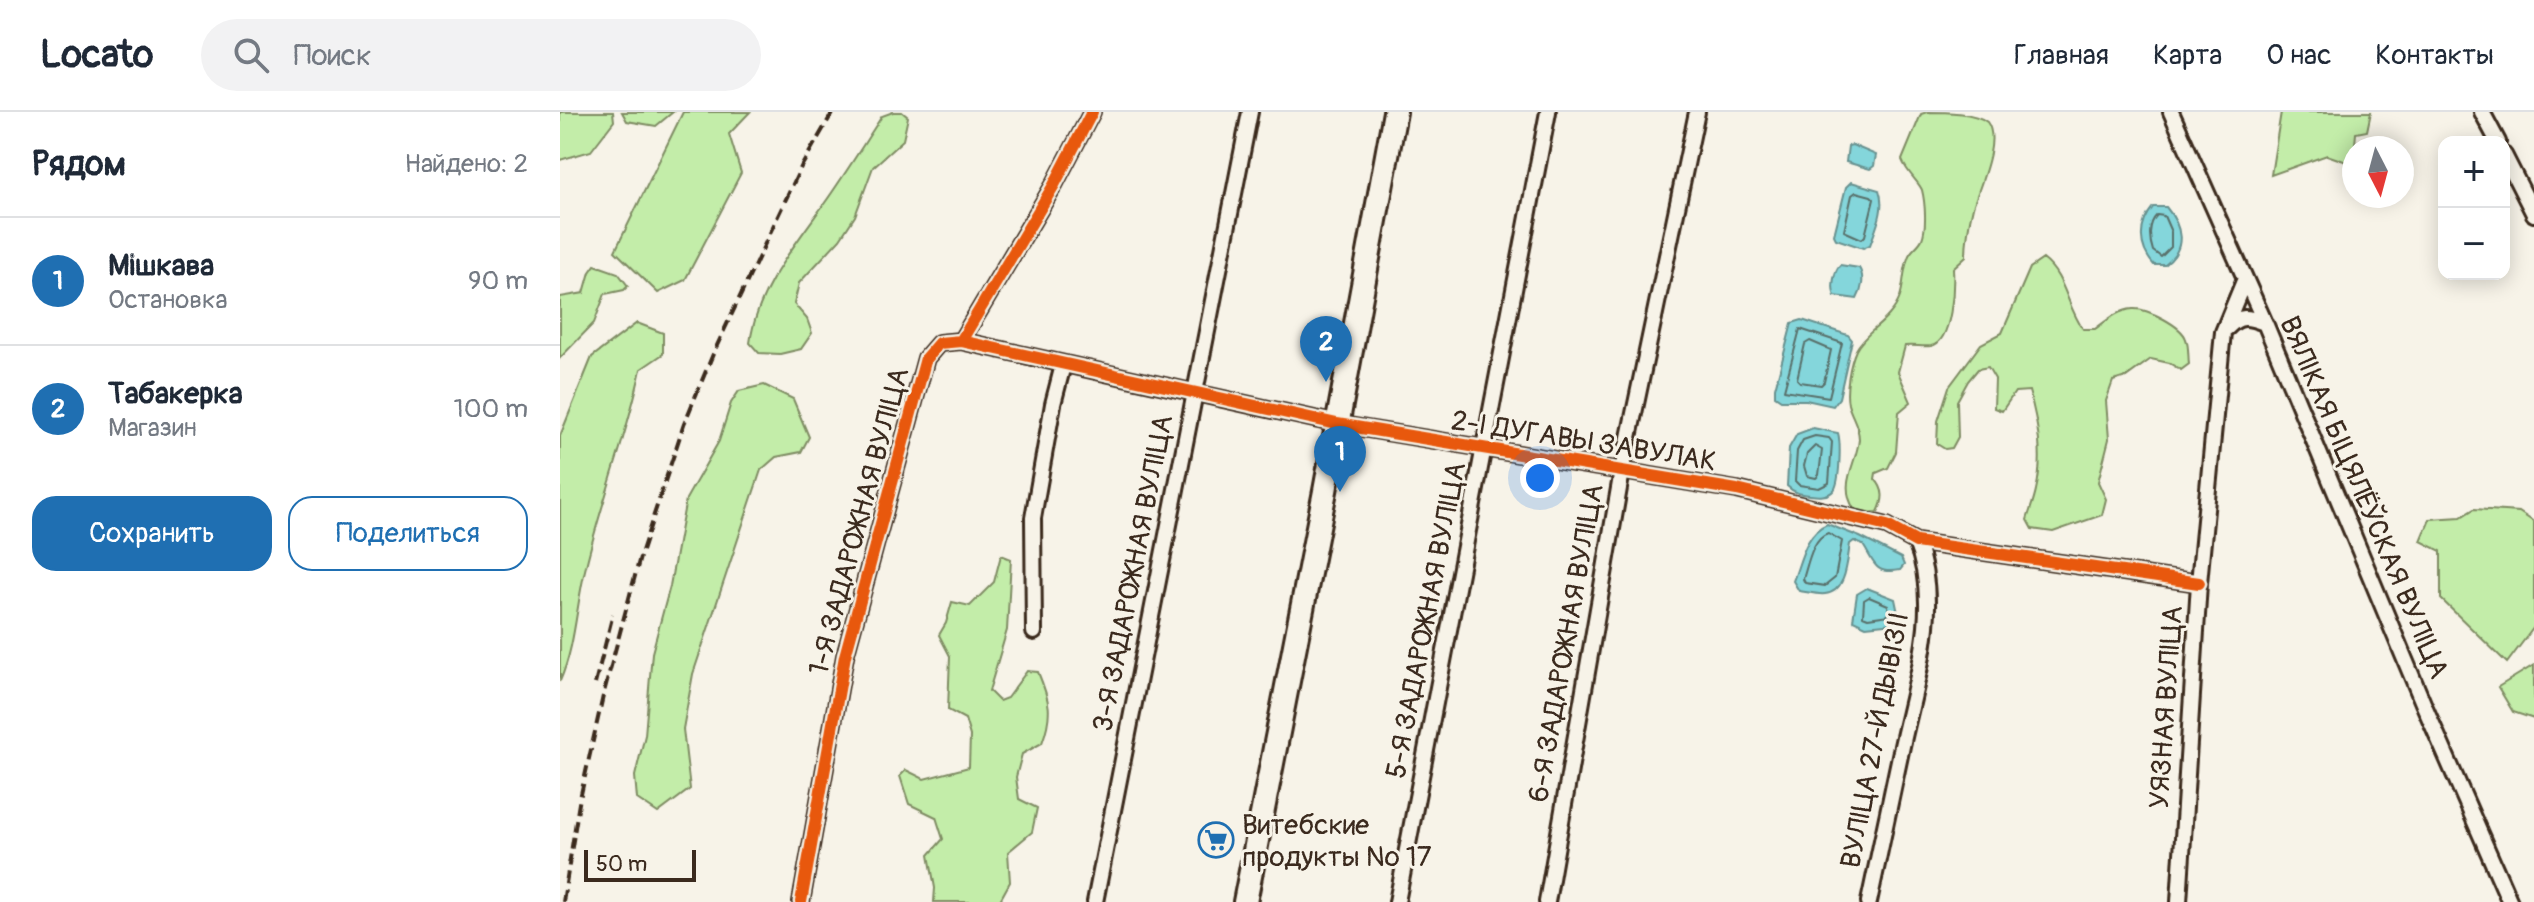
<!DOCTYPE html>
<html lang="ru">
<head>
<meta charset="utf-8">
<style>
	:root { --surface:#fff; --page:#f2f2f3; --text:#1f2937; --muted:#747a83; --line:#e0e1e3; --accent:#1f6fb2 }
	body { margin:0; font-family:Pangolin,sans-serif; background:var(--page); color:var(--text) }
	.controls { position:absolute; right:24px; top:24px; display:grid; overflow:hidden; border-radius:16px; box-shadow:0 4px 20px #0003 }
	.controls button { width:72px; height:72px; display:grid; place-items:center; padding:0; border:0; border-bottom:2px solid var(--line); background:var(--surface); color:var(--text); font:40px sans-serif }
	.compass { position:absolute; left:1782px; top:24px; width:72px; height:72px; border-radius:50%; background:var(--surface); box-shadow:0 4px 20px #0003; rotate:174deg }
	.scale { position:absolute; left:24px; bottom:20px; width:112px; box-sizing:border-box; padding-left:8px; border:4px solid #3b2a1e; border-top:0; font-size:22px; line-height:28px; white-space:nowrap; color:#3b2a1e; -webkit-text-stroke:6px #f7f3e8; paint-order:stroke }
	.you { position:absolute; left:980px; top:366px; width:28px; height:28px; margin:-20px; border:6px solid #fff; border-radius:50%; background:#1a73e8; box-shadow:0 0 0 12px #1a73e833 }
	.badge { display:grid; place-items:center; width:52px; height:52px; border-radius:50%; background:var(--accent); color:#fff; font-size:26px; font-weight:700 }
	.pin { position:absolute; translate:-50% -66px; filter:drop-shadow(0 2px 4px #0008) }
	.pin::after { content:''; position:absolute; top:42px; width:28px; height:24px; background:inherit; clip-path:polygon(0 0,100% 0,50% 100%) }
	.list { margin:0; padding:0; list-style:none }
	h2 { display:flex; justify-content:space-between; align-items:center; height:104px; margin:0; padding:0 32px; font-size:34px }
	h2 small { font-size:26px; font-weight:400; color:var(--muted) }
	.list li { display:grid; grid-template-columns:52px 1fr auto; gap:24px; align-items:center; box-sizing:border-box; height:128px; padding:0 32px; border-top:2px solid var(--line) }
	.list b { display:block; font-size:30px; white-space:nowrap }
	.list p { margin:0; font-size:26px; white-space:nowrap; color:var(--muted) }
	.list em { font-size:26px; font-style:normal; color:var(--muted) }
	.actions { display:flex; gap:16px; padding:24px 32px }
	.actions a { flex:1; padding:18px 0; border:2px solid var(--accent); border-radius:24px; text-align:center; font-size:28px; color:var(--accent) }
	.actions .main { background:var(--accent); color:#fff }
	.icon { flex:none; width:44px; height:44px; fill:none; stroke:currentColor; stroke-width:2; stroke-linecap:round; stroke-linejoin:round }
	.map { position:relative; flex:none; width:1974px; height:790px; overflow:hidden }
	header { display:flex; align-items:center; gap:48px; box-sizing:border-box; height:112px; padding:0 40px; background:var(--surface); border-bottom:2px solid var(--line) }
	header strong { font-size:38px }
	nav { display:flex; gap:44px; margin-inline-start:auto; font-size:28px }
	.search { width:560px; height:72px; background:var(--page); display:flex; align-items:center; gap:20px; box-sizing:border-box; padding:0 28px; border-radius:44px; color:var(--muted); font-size:30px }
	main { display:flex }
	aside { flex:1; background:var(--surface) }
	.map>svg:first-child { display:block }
	.green { fill:#c3eda9; stroke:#7f8c64; stroke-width:2 }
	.water { fill:#84d6db; stroke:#67918f; stroke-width:2 }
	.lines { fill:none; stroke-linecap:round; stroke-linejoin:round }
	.shore { stroke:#586f6a; stroke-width:2 }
	.street-casing { stroke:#3b2a1e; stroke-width:20 }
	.secondary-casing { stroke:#3b2a1e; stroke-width:28 }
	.street { stroke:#f7f3e8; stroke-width:14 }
	.secondary { stroke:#f7f3e8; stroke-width:22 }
	.rail { stroke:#3b2a1e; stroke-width:4; stroke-dasharray:12 6; stroke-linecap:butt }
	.cycleway-casing { stroke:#f7f3e8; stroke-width:17 }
	.cycleway { stroke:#e8590c; stroke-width:12 }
	.labels { text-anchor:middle; stroke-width:6; stroke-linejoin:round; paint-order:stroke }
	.street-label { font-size:28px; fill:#3b2a1e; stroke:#f7f3e8 }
	.poi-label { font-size:28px; fill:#3b2a1e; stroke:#f7f3e8; text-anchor:start }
</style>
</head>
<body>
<header>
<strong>Locato</strong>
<div class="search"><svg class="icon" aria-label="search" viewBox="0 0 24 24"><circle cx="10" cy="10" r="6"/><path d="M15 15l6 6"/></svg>Поиск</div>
<nav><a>Главная</a><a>Карта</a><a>О нас</a><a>Контакты</a></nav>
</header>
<main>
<aside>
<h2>Рядом<small>Найдено: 2</small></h2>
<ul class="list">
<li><span class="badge">1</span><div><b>Мішкава</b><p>Остановка</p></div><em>90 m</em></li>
<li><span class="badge">2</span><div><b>Табакерка</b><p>Магазин</p></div><em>100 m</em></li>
</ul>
<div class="actions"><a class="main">Сохранить</a><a>Поделиться</a></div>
</aside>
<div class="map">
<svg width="1974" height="790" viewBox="0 0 1974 790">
	<rect width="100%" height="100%" fill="#f7f3e8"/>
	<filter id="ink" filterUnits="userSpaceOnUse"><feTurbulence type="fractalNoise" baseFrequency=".0125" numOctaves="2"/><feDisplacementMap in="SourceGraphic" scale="16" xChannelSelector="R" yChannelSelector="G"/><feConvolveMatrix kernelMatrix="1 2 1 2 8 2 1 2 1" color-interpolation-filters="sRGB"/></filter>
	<g filter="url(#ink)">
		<!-- green -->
		<path class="green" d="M0,0H53L54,9L31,39L0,48Z
			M62,0H113L96,14L67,9Z
			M123,0H190L169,22L181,61L125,168L98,181L55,139Z
			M333,0H342L348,5L343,28L313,55L295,104L280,127L239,171L234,192L247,207L252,221L241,237L220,242L199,241L190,231C197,178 234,134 264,92C284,64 303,33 322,4Z
			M1367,0C1384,0 1415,0 1427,10C1441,28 1419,75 1413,95C1409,111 1406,127 1406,144L1393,156C1394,173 1393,230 1371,234C1363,235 1354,233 1345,234L1338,260L1351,290L1339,300L1336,340L1328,356L1316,361L1315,367C1325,378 1324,388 1318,400L1307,401L1294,397C1278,371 1297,352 1299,327C1299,313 1291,304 1288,292C1285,278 1290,251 1296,238C1304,223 1319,215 1329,203C1347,183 1340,169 1348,146C1350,138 1359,134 1362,127C1367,115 1365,90 1362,78C1359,70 1347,61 1342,48L1361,2Z
			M1721,0H1811L1807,19L1796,21L1794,44L1787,50L1767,43L1711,63Z
			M1483,147C1505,163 1507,195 1523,217H1535C1546,209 1558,198 1573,197C1587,196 1622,214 1626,227C1629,234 1628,245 1629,252L1621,258L1609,251L1591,247L1566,265L1553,269L1546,289L1549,327L1538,370L1546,387L1542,403L1493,420L1472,417L1467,408C1470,398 1474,388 1476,378C1484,345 1478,311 1469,279L1455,280L1442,299L1434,296L1435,267L1428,255L1418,257L1408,269L1397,289L1398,325L1392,336L1385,337L1377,332L1378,309L1389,275L1421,232L1442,221L1470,156Z
			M35,153L58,161L68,174L64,178L45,182L34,211L0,246V185L24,181L30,160Z
			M77,211L103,221V242L81,257C67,324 42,387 26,454C16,492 16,532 0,569V324L32,245Z
			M204,273L233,287L249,325L241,340L216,345L201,358L133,562L123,617L130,677L98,701L77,687L75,664L85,623L92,541L110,474L126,387L159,329L171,291L179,279Z
			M1914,397L1959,400L1974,410V515L1947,551L1881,487V439L1861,429L1870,407L1901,405Z
			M441,443L451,447L447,518L429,579L439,589L447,586L467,559L478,560C490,589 493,601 482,631L462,642L456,665L459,687L477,696L472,720L448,740L450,770L439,790H374L375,776L369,743L383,727L376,705L349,692L340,664L346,658L364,667L409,655L410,624L405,607L388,598L390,544L379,523L386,511L392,490L410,494L434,470Z
			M1974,553V607L1953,600L1938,575Z"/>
		<!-- water -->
		<path class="water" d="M1292,33L1316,43L1314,54L1310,57L1286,50L1288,34Z
			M1291,70L1319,78C1326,96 1316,116 1310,133L1303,136L1276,127L1274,123L1286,75Z
			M1593,95H1606C1622,114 1627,136 1605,153H1594C1578,135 1578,113 1593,95Z
			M1280,153L1299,156C1305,165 1302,178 1297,187L1275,184C1271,176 1274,159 1280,153Z
			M1242,208L1288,223L1292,228L1279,286L1273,294L1246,288H1221L1215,284V276L1232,211Z
			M1253,316L1278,321C1281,331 1280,370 1274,378C1268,385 1258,384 1250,383C1240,382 1234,381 1227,374L1229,336L1237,322Z
			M1267,412L1300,425L1341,446L1344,453L1340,458C1314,463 1315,451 1303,433L1294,429L1290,432C1287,448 1287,480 1265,482C1258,483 1247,480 1239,479L1233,469C1241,449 1245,421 1267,412Z
			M1307,476L1335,487L1339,506L1334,511L1306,514L1293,508L1297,482Z"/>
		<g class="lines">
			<!-- shore -->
			<path class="shore" d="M1296,80L1311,84L1314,87L1305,124L1302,127L1284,119L1292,83Z
				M1597,103L1604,104L1611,120V135L1601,145L1593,139C1589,127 1588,112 1597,103Z
				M1240,217L1282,231L1269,285L1224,278Z
				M1250,229L1271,238L1264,270L1261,273L1240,270L1237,267L1245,232Z
				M1255,324L1269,326L1272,330L1269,371L1259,376L1239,373L1235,369L1237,339L1243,328Z
				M1255,334L1262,338L1259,363L1256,366L1247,364L1244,354L1247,342Z
				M1268,421L1282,429L1275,466L1265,474L1245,471L1243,467C1248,452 1252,426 1268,421Z
				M1309,485L1328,493L1329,503L1308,506L1303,504L1304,488Z"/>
			<defs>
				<path id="street" d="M1611,0L1705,211L1863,591L1950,790
					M1922,0L1938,30
					M1944,43L1974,102
					M1667,216C1680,202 1688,205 1705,211
					M401,229L777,312L1177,378L1327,414L1356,430L1639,471
					M474,520L473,406L493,292L503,253
					M241,790L285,544L366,246L379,231L401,229L494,73L532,0
					M535,790L690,0
					M837,790L988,0
					M987,790L1062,359L1137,0
					M1309,790C1320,738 1331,686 1342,634C1356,569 1382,494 1356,430
					M1619,790L1639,471L1663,220L1684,169"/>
				<path id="secondary" d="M685,790L765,379L835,0"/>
			</defs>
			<!-- street casing -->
			<use href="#street" class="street-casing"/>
			<!-- secondary casing -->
			<use href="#secondary" class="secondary-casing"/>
			<!-- street -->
			<use href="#street" class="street"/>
			<!-- secondary -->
			<use href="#secondary" class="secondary"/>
			<!-- rail -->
			<path class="rail" d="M35,572L53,502
				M3,790L19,691L43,584L80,445L124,312L153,242L241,55L273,0"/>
			<defs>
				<path id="cycleway" d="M401,229L777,312L1177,378L1327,414L1356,430L1639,471
					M241,790L285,544L366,246L379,231L401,229L494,73L532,0"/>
			</defs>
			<!-- cycleway casing -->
			<use href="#cycleway" class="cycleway-casing"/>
			<!-- cycleway -->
			<use href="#cycleway" class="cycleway"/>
		</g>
	</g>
	<!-- icons -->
	<defs>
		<symbol id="supermarket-ring" viewBox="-11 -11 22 22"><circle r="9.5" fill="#f7f3e8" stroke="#1f6fb2" stroke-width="1.5"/><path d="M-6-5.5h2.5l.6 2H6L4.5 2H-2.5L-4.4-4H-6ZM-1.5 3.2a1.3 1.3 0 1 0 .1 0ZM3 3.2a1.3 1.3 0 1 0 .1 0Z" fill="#1f6fb2"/></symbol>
	</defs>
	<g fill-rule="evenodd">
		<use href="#supermarket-ring" x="636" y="708" width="40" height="40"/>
	</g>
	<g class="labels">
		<!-- street labels -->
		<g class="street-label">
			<text transform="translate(1024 328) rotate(9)" y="10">2-І ДУГАВЫ ЗАВУЛАК</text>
			<text transform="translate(1805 385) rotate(67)" y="10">ВЯЛІКАЯ БІЦЯЛЁЎСКАЯ ВУЛІЦА</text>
			<text transform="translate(298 409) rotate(-75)" y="10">1-Я ЗАДАРОЖНАЯ ВУЛІЦА</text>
			<text transform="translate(572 461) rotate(-79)" y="10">3-Я ЗАДАРОЖНАЯ ВУЛІЦА</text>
			<text transform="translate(865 508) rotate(-79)" y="10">5-Я ЗАДАРОЖНАЯ ВУЛІЦА</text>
			<text transform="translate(1005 531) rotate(-80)" y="10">6-Я ЗАДАРОЖНАЯ ВУЛІЦА</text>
			<text transform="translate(1605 595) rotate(-86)" y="10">УЯЗНАЯ ВУЛІЦА</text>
			<text transform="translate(1314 628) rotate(-79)" y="10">ВУЛІЦА 27-Й ДЫВІЗІІ</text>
		</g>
		<!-- poi labels -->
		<g class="poi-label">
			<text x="682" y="722">Витебские<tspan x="682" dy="32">продукты № 17</tspan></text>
		</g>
	</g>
</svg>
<div class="controls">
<button>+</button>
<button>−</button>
</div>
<svg class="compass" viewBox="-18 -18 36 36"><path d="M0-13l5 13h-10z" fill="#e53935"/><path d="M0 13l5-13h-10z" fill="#747a83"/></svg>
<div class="scale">50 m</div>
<div class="you"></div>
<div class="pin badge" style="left:780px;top:380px">1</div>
<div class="pin badge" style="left:766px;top:270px">2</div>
</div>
</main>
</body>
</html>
